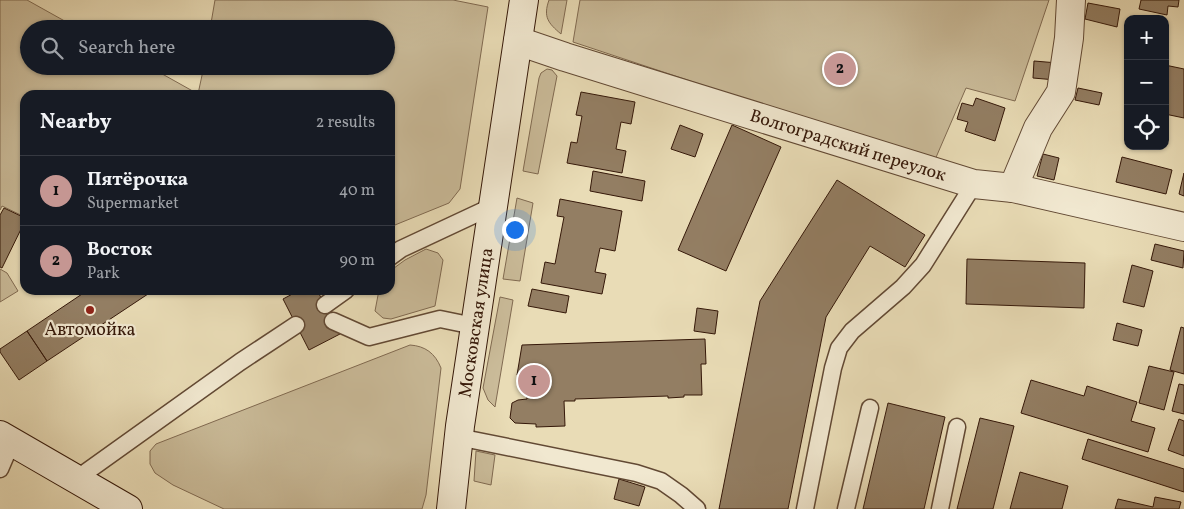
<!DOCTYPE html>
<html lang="en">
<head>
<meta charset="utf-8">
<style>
	:root { --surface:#171b24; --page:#242831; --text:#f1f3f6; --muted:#9ea1a6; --line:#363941; --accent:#c59692 }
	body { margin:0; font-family:Vollkorn,serif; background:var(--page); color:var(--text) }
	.controls { position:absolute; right:15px; top:15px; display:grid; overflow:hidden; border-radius:10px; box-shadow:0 1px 4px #0004 }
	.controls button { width:45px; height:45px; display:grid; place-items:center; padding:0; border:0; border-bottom:1px solid var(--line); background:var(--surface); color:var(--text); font:25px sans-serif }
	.you { position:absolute; left:514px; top:229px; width:18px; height:18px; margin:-12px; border:4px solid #fff; border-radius:50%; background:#1a73e8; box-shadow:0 0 0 8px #1a73e833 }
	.badge { display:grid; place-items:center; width:32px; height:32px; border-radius:50%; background:var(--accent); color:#111; font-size:16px; font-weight:700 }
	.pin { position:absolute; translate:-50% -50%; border:2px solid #fff; box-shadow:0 1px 5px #0006 }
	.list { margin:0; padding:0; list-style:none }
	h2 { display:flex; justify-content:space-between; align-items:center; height:65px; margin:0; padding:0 20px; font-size:21px }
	h2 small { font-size:16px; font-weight:400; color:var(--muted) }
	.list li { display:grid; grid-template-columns:32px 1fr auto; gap:15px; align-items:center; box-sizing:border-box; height:70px; padding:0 20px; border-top:1px solid var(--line) }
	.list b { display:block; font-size:19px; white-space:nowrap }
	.list p { margin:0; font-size:16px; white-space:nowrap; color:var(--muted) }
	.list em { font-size:16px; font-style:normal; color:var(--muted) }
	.icon { flex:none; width:28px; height:28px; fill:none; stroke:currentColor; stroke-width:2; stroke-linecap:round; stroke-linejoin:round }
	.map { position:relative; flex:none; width:1184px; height:509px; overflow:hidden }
	.search { position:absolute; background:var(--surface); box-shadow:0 1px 4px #0004; left:20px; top:20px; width:375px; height:55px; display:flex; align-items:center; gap:12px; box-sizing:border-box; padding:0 18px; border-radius:28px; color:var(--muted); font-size:19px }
	.panel { position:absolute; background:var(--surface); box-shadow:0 1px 4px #0004; left:20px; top:90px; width:375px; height:205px; border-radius:15px }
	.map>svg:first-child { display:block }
	.green { fill:#cabb99; stroke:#806a51 }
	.building { fill:#937e63; stroke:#351809 }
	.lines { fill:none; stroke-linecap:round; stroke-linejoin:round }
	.service-casing { stroke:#624934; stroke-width:19 }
	.minor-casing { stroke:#624934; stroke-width:30 }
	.secondary-casing { stroke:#351809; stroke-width:30 }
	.service { stroke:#f1e8d0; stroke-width:16 }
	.minor { stroke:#f1e8d0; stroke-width:28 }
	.secondary { stroke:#f1e8d0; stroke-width:28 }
	.poi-dot { fill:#8f2418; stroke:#f1e8d0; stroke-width:2 }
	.labels { text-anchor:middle; stroke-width:4.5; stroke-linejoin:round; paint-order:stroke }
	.street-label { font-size:18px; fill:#351809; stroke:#f1e8d0 }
	.poi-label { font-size:18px; fill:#351809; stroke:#f1e8d0 }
</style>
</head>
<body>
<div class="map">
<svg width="1184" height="509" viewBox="0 0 1184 509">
	<rect width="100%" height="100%" fill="#e9dcb6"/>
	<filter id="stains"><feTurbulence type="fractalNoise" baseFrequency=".004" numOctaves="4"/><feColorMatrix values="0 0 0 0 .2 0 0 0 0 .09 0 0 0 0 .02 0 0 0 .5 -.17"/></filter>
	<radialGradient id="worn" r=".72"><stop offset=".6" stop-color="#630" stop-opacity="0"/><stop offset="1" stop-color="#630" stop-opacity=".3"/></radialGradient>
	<!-- green -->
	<path class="green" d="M0,0H27L79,29H29V66H148L198,94L204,66H386V29H210L215,0H453L488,7L460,189L449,203L390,227V95H25V217L2,206L0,210Z
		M549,0H567L561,34C548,23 543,17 549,0Z
		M580,0H1049L1015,101L966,88L934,162L573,42Z
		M547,69L552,70L557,76L538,174L523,171L539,78L541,73Z
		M517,198L533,203L520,281L503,279Z
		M426,249L438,253L443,260L435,306L391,319L383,318L375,311L379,290H390V271L405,260Z
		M0,269L7,273L18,291L0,302Z
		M500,297L513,300L495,407L488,400L483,388Z
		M410,345C425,346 435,353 441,368L426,495L422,509H224L173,485L155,473L150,464V451L156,444Z
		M476,451L495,455L491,485L474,481Z"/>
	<!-- building -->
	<path class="building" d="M1141,0H1179L1178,7L1168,6L1167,15L1139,9Z
		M1088,3L1120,9L1117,27L1085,19Z
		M1034,61L1058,63L1056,80L1033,78Z
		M1165,65L1184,69V118L1165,114Z
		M1078,88L1102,93L1099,105L1075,100Z
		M581,92L635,102L631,124L621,122L616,149L626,151L622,173L567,163L571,142L577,143L582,116L576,115Z
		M976,98L1005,108L995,141L965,131L968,122L957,119L962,103L973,106Z
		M680,125L703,134L695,157L671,149Z
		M732,125L781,147L726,271L678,250Z
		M1043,154L1059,158L1054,180L1037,176Z
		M1122,157L1172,170L1166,194L1116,182Z
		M593,171L645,181L642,201L590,191Z
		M1184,173V196L1179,194Z
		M837,180L925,235L905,267L870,246L826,317L788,509H719L760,301Z
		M560,199L622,211L615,251L600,248L595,272L606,274L602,294L541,283L545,262L555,264L564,217L557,216Z
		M4,208L25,218V221L2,268L0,267V215Z
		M1155,244L1184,251L1183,268L1151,260Z
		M967,259L1085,263L1084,308L966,304Z
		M1132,265L1153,271L1144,307L1123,302Z
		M532,289L569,296L566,313L528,306Z
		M88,290H154L47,361L27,331Z
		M300,290H317L340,334L309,350L283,299Z
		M697,308L718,311L715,334L694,331Z
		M1117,323L1142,330L1138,346L1113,340Z
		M1181,327L1184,328V374L1170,370Z
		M27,331L47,361L19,380L0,352V349Z
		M705,339L706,364H701L702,395H684V397L668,398V396L575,399V401H564L565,426L536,427V424L515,423L510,418L512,403L518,400L527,399L526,378H520L517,375L522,345Z
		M1149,366L1174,372L1164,410L1139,403Z
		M1031,380L1084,396L1087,386L1137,402L1131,421L1155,428L1148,452L1021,413Z
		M1179,384L1184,385V414L1172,411Z
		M888,403L945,417L924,509H863Z
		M980,418L1014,426L993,509H957Z
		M1179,419L1184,421V456L1168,450Z
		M1088,439L1184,469V492L1082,459Z
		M1020,472L1068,486L1062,509H1010Z
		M619,479L645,487L639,506L614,499Z
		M1155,497L1181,502L1179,509H1115L1118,499L1153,507Z"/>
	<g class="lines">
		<defs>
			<path id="service" d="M390,257L401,249L493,206
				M325,305L346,290
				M333,321L369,337L440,319L474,326
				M458,437L636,473L661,481L681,495L697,509
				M0,469L12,441
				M75,480L240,362L296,325
				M805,509L833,368L839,348L852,331L903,287L923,265L974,184
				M846,509L870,408
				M940,509L957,427"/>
			<g id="minor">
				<path id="s1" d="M518,41L565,57L974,184L1013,188L1184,227"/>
				<path d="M1013,188L1038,128L1061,92L1069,38L1071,0"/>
			</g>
			<g id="secondary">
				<path d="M0,435L128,509"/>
				<path id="s2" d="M451,509L460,426L524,0"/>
			</g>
		</defs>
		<!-- service casing -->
		<use href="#service" class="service-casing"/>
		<!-- minor casing -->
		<use href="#minor" class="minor-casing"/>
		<!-- secondary casing -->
		<use href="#secondary" class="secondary-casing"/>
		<!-- service -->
		<use href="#service" class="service"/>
		<!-- minor -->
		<use href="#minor" class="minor"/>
		<!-- secondary -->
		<use href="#secondary" class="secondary"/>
	</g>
	<!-- markers -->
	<circle class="poi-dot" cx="90" cy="310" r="5"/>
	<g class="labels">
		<!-- street labels -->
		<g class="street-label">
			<text dy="6" stroke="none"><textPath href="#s1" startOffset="346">Волгоградский переулок</textPath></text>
			<text dy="6" stroke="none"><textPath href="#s2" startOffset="188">Московская улица</textPath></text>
		</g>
		<!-- poi labels -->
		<g class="poi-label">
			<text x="90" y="335">Автомойка</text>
		</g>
	</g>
	<rect width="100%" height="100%" filter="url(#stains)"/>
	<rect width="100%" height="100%" fill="url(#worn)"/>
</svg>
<div class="controls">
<button>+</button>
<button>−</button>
<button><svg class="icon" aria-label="locate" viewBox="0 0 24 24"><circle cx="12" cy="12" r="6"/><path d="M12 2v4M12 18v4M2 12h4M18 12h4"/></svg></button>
</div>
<div class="you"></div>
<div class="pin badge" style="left:534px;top:381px">1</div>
<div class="pin badge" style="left:840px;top:69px">2</div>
<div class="search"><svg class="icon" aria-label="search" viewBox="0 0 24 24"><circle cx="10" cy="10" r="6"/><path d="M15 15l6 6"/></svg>Search here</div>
<section class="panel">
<h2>Nearby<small>2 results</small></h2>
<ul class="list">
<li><span class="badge">1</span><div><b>Пятёрочка</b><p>Supermarket</p></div><em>40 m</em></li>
<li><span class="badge">2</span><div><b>Восток</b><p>Park</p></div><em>90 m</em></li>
</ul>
</section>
</div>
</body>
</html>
